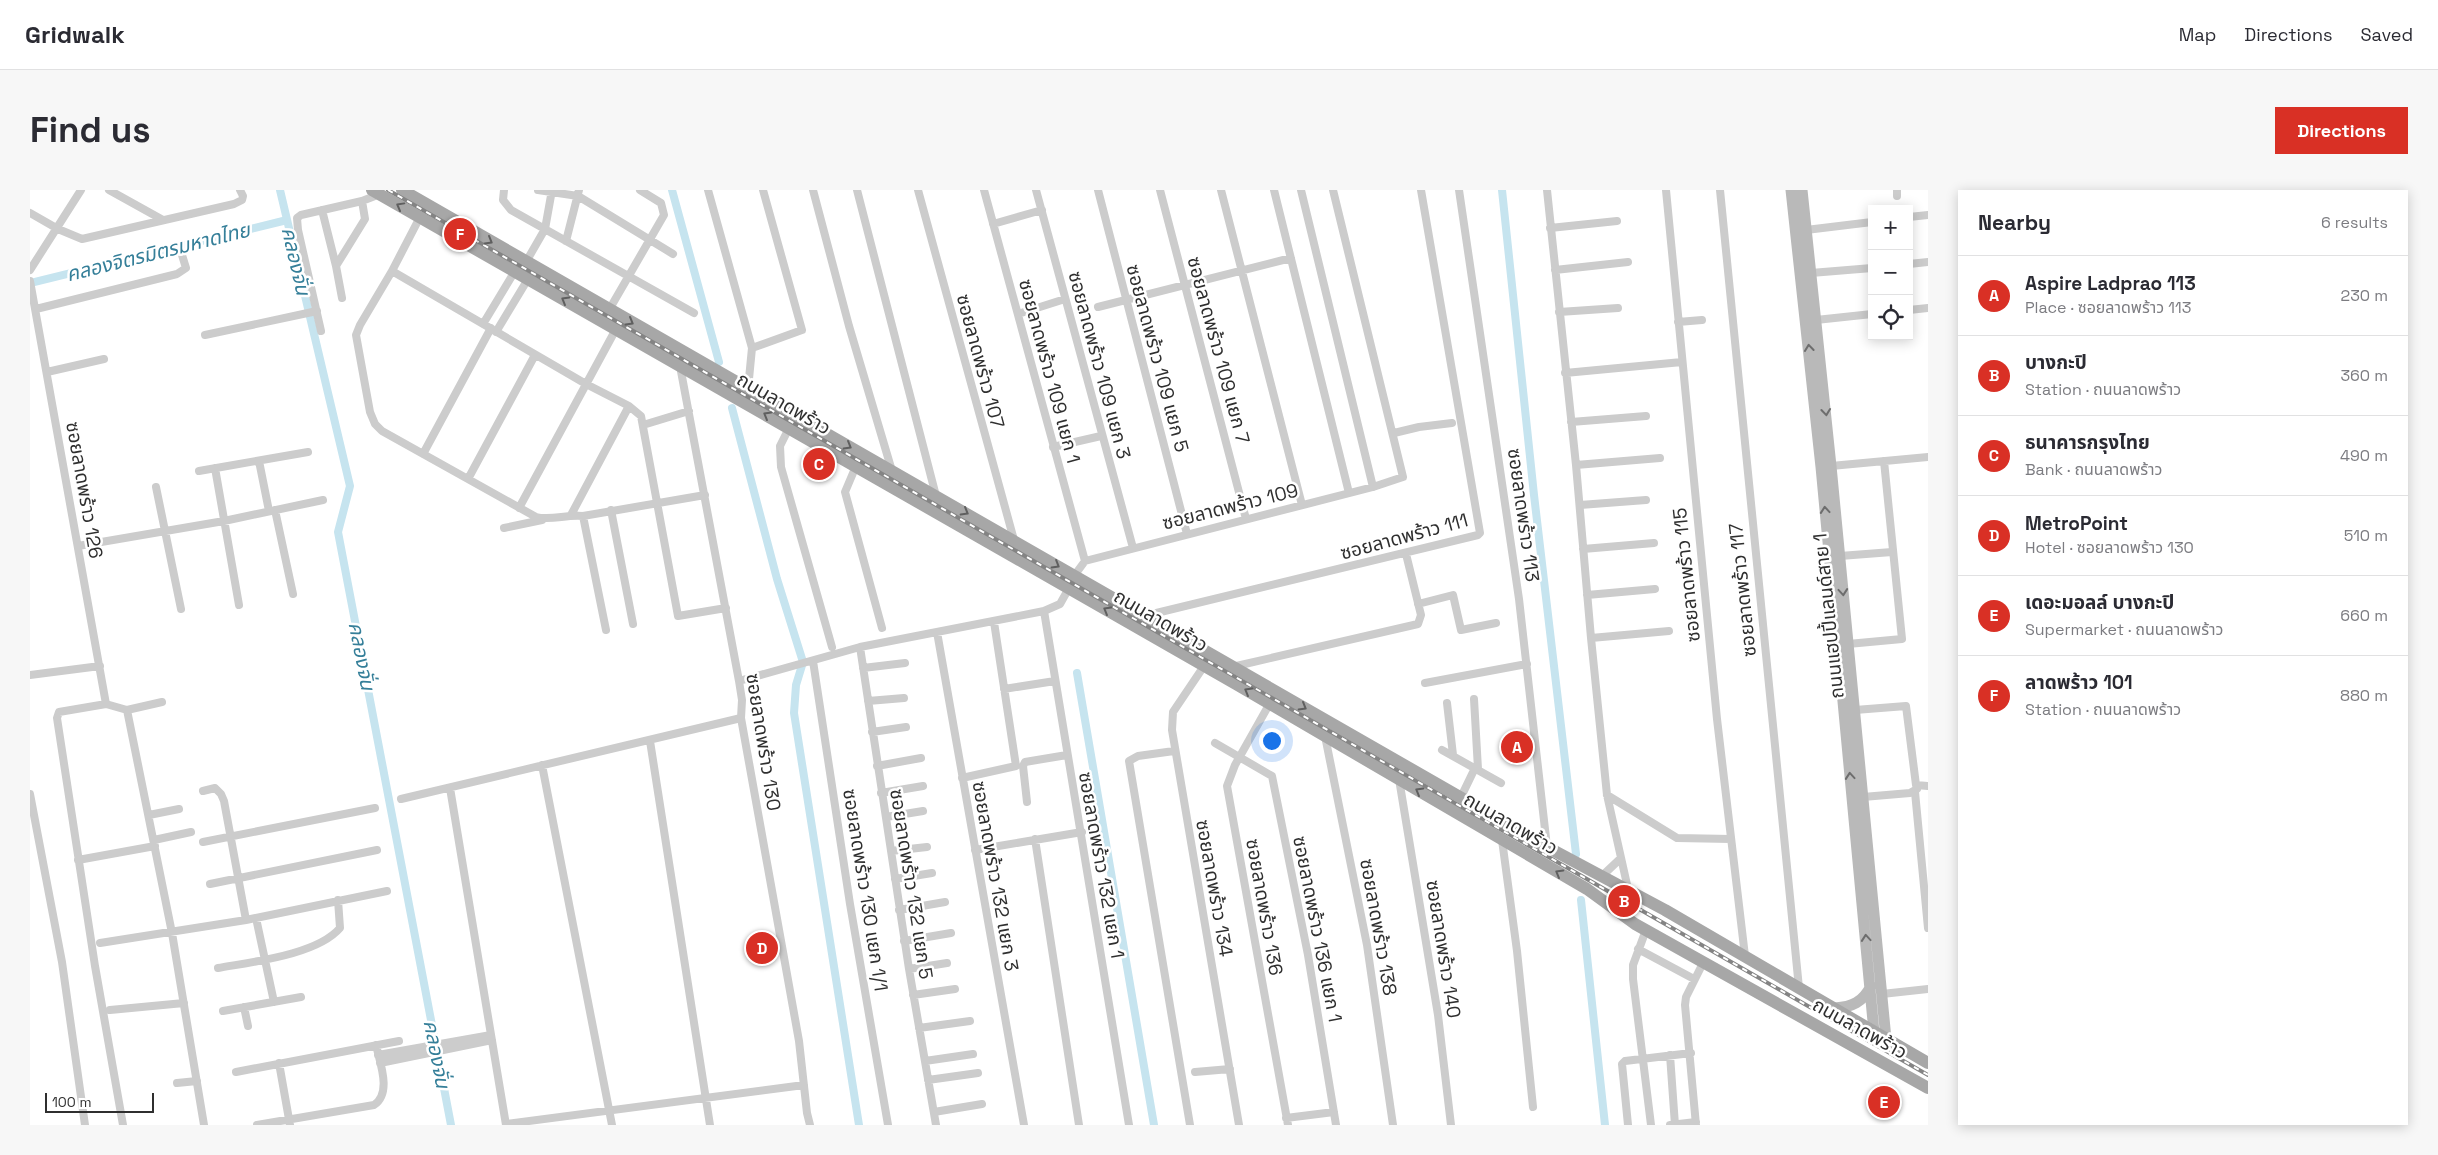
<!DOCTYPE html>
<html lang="en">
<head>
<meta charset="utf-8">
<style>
	:root { --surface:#fff; --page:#f7f7f7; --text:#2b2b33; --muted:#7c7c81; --line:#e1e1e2; --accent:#d93025 }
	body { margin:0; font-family:"Space Grotesk","Noto Sans Thai",sans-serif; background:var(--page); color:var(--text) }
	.controls { position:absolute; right:15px; top:15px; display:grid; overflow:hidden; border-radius:0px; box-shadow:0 2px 12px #0003 }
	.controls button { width:45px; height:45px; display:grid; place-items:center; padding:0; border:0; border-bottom:1px solid var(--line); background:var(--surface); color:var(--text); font:25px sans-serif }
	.scale { position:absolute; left:15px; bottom:12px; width:109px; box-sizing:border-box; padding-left:5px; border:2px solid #2f2f2f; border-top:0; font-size:14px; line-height:18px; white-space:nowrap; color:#2f2f2f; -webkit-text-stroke:4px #fff; paint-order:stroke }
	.you { position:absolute; left:1241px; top:550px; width:18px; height:18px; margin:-12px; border:4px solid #fff; border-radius:50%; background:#1a73e8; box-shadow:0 0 0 8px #1a73e833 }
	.badge { display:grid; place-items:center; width:32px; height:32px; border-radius:50%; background:var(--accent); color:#fff; font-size:16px; font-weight:700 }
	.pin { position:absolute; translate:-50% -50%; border:2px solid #fff; box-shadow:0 1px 5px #0006 }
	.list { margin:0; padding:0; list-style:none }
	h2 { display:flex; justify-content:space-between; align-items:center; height:65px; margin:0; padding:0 20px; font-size:21px }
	h2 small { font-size:16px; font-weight:400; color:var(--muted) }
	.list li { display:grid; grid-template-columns:32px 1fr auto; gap:15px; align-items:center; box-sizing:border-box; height:80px; padding:0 20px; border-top:1px solid var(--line) }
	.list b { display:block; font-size:19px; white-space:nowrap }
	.list p { margin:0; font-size:16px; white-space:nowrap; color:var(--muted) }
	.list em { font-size:16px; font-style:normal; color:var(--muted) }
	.icon { flex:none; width:28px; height:28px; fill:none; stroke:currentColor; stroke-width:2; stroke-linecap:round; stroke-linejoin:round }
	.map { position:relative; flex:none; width:1898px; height:935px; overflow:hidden; border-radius:0px }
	header { display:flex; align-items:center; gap:30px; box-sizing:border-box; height:70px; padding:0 25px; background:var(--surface); border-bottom:1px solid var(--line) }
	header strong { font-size:24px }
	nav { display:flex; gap:28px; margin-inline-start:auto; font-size:18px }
	.intro { display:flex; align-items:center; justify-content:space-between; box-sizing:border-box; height:120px; padding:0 30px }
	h1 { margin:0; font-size:35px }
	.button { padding:12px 22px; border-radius:0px; background:var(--accent); color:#fff; font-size:18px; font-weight:700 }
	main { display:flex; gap:30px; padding:0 30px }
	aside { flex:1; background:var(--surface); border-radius:0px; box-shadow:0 2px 12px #0003 }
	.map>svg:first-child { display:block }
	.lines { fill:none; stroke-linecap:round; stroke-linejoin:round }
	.canal { stroke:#c6e4ef; stroke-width:8 }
	.street { stroke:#ccc; stroke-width:8 }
	.secondary { stroke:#b9b9b9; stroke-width:11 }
	.primary { stroke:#a7a7a7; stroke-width:12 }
	.rail-casing { stroke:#848484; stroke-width:4 }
	.rail { stroke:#fff; stroke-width:2; stroke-dasharray:5.5; stroke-linecap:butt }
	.oneway { stroke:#5f5f5f }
	.oneway2 { stroke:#6d6d6d }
	.labels { text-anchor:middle; stroke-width:5; stroke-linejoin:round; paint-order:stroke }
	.street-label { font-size:19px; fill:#2f2f2f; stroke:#fff }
	.water-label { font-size:20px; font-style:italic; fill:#357f99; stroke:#fff }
</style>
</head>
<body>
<header>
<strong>Gridwalk</strong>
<nav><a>Map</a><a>Directions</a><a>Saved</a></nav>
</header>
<div class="intro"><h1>Find us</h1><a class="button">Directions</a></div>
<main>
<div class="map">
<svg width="1898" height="935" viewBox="0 0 1898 935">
	<rect width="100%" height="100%" fill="#fff"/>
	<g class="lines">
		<!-- canal -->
		<path class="canal" d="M250,0L320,296L308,342L421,935
			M642,0L689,172
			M1472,0L1504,305L1546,664
			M0,93L257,30
			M702,218L747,389L773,472L766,495L764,523L829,935
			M1047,483L1124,935
			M1551,710L1575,935"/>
		<!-- street -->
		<path class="street" d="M79,0L133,30
			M474,0L473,10L481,20L664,123
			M508,0L548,6L643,64
			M678,0L722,158L718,199
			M783,0L819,136L862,281
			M827,0L906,306
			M888,0L984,350
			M954,0L1055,371
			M1006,0L1103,358
			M1068,0L1157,344
			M1130,0L1216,329
			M1191,0L1272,315
			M1244,0L1319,303
			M1271,0L1343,297
			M1429,0L1489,409L1517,657
			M1517,0L1546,275L1561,448L1577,605L1598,699
			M1636,0L1687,529L1715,766
			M1690,0L1769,798
			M1867,0V6
			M292,20L306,76L335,29L332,11
			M0,23L28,39L52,49L204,14L212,10L213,6L210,0
			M390,27L362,81L330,135L326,145L340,222L345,234L352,241L506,327C521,331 537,324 553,326L675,305
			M1879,27L1898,25
			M963,34L1012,20
			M1520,38L1587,31
			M1776,40L1842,32
			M536,51L549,0
			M496,72L515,39L522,0
			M1879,74L1898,72
			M306,76L312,108
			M0,80L51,0
			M1525,80L1598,72
			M362,81L556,194L599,216L611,226L648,426L696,418
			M1781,83L1842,78
			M0,91L76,514
			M1068,117L1261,68
			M6,119L147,84L156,78L152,65
			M579,120L634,25L631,13L610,0
			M1879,120L1898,118
			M1529,122L1588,118
			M988,124L1035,109
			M1786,130L1842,124
			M1648,132L1672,130
			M453,134L485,81
			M291,141L268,40L267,28L271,25L332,11L350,4
			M466,142L498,89
			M175,145L287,121
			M722,158L772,140L733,0
			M650,176L709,491L712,510L711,528L769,851L777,923L780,935
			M17,182L74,169
			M1535,183L1652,172
			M1541,232L1616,226
			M613,235L659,221
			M759,238L750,256L751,277L802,457
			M1364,243L1389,237L1422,233
			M1023,257L1071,246
			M393,264L461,138
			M229,271L239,321
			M1546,275L1630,268
			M826,276L815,302L852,438
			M1801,276L1898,267
			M185,278L209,415
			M169,281L278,262
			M438,289L505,165
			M126,297L151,419
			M1550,315L1616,310
			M489,318L586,139
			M245,320L263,404
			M581,320L603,434
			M541,325L599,216
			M553,326L576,440
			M474,338L512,330
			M48,356L194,331L293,310
			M1553,359L1624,353
			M1810,366L1862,362
			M1044,386L1055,371L1343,297L1373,287L1303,0
			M1557,405L1625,399
			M1388,414L1423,405L1431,440L1466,433
			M1014,421L1099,935
			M1114,426L1448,345L1450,343L1391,0
			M907,442L994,935
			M1561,448L1639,441
			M1818,454L1872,449L1854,271
			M830,457L879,779L906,935
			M783,471L820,714L858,935
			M1174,476L1143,522L1142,540L1209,935
			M1202,477L1388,434L1391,425L1376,364
			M833,478L875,473
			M0,485L70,476
			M709,491L830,457L1014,421L1030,414L1039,398
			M1395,493L1497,474
			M974,499L1025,491
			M1444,509L1448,579
			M838,511L874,508
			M1240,513L1205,575L1197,596L1258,935
			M1417,513L1423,565
			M97,520L142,743L174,935
			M1825,520L1876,516L1886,595L1898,596
			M842,542L876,537
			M1295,546L1337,755L1363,935
			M620,551L680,935
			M1185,553L1242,586L1278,765L1306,935
			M1412,560L1471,593
			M1144,561L1108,566L1099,571L1160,935
			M512,575L582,935
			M847,576L891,568
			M932,588L986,576L964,432
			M1369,589L1408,825L1421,935
			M420,598L476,935
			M173,601L185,598L191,604L194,611L216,730
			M1885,602L1898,738
			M851,603L893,596
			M0,604L32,772L55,935
			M1577,605L1647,648L1701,649
			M1431,607L1445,578
			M1833,607L1880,603L1887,599
			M371,609L711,528
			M997,612L993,576L995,572L1037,565
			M119,625L149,619
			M856,627L893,621
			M1005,649L1049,935
			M124,650L161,642
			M1472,650L1487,761L1503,917
			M173,652L345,618
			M945,660L1052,642
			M861,661L897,657
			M48,670L125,656
			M1573,685L1590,669
			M865,689L902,683
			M180,694L347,660
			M869,720L915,712
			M226,728L244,812
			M1616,740L1603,775V789L1621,935
			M874,751L921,743
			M70,753L216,730L357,701
			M1608,759L1664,789
			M188,778C221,772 287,765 310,738L308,710
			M879,779L917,773
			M1852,804L1898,799
			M883,805L925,799
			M214,817L218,836
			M80,820L154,813
			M193,821L271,807
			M889,838L940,831
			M348,865L461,845
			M1640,865L1645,935
			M895,871L943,864
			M249,873L260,935
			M350,873L462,850
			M206,882L369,851
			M1165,882L1200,879
			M898,890L948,883
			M147,893L167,891
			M904,922L952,914
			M1256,928L1304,922
			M476,934L774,895
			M93,935L65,776L27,528L29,522L76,514L97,520L132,512
			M227,935L344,915C362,903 350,873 346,855
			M1598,935L1592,874L1595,871L1661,863
			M1640,935L1666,932
			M1666,935L1655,815L1656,807L1673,773"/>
		<!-- secondary -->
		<path class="secondary" d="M1761,0L1791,277L1844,842
			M1772,0L1801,276L1856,849
			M1805,818C1822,817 1833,812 1841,796"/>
		<!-- primary -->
		<path class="primary" d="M342,0L1206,494L1557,699L1605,734L1898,898
			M372,0L1517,657L1635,720L1898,873"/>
		<defs>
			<path id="rail" d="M358,0L1898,885"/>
		</defs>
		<!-- rail casing -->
		<use href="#rail" class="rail-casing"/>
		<!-- rail -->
		<use href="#rail" class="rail"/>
	</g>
	<!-- one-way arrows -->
	<defs><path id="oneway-chevron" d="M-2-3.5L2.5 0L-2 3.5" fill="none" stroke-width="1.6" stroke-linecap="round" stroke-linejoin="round" transform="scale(1.25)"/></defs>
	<g class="oneway">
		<use href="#oneway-chevron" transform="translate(370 16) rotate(-151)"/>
		<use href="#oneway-chevron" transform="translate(459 51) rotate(30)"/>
		<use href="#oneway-chevron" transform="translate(535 110) rotate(-150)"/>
		<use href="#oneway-chevron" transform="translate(600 132) rotate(30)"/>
		<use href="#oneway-chevron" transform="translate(737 225) rotate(-150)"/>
		<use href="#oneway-chevron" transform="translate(818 256) rotate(30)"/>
		<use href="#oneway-chevron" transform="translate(935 322) rotate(30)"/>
		<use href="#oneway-chevron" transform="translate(1026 375) rotate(31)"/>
		<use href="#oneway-chevron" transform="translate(1077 420) rotate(-150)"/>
		<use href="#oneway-chevron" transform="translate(1218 501) rotate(-150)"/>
		<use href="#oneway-chevron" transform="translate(1273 517) rotate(30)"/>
		<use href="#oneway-chevron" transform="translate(1389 601) rotate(-150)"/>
		<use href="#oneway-chevron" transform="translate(1529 683) rotate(-150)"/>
	</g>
	<g class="oneway2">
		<use href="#oneway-chevron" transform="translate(1779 158) rotate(-96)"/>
		<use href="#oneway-chevron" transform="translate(1796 222) rotate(84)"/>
		<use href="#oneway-chevron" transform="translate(1795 320) rotate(-95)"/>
		<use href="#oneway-chevron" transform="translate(1813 402) rotate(85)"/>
		<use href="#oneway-chevron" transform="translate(1820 586) rotate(-95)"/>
		<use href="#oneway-chevron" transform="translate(1836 748) rotate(-95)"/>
	</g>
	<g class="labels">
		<!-- street labels -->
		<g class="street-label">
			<text transform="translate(1189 160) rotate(75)" y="7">ซอยลาดพร้าว 109 แยก 7</text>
			<text transform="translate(1128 168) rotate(75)" y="7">ซอยลาดพร้าว 109 แยก 5</text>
			<text transform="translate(951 171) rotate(75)" y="7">ซอยลาดพร้าว 107</text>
			<text transform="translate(1070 175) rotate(75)" y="7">ซอยลาดพร้าว 109 แยก 3</text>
			<text transform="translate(1020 181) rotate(75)" y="7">ซอยลาดพร้าว 109 แยก 1</text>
			<text transform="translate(754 213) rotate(30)" y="7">ถนนลาดพร้าว</text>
			<text transform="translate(55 300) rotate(80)" y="7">ซอยลาดพร้าว 126</text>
			<text transform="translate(1200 316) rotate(-14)" y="7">ซอยลาดพร้าว 109</text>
			<text transform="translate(1494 325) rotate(82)" y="7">ซอยลาดพร้าว 113</text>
			<text transform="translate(1374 346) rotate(-15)" y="7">ซอยลาดพร้าว 111</text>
			<text transform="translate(1656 385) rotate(-96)" y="7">ซอยลาดพร้าว 115</text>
			<text transform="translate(1712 400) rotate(-96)" y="7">ซอยลาดพร้าว 117</text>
			<text transform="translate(1798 426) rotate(-96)" y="7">ถนนแฮปปี้แลนด์สาย 1</text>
			<text transform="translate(1131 430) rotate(30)" y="7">ถนนลาดพร้าว</text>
			<text transform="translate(734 552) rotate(81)" y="7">ซอยลาดพร้าว 130</text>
			<text transform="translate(1481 633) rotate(30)" y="7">ถนนลาดพร้าว</text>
			<text transform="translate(1072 675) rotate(80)" y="7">ซอยลาดพร้าว 132 แยก 1</text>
			<text transform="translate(966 686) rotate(80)" y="7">ซอยลาดพร้าว 132 แยก 3</text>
			<text transform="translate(882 694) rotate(81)" y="7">ซอยลาดพร้าว 132 แยก 5</text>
			<text transform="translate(1185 698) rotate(80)" y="7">ซอยลาดพร้าว 134</text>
			<text transform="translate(836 700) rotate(81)" y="7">ซอยลาดพร้าว 130 แยก 1/1</text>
			<text transform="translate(1235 717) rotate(80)" y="7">ซอยลาดพร้าว 136</text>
			<text transform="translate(1349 737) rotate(80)" y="7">ซอยลาดพร้าว 138</text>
			<text transform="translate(1288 739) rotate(79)" y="7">ซอยลาดพร้าว 136 แยก 1</text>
			<text transform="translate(1414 759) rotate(81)" y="7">ซอยลาดพร้าว 140</text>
			<text transform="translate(1830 838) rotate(29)" y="7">ถนนลาดพร้าว</text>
		</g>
		<!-- water labels -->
		<g class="water-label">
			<text transform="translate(128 62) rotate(-14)" y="7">คลองจิตรมิตรมหาดไทย</text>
			<text transform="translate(266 71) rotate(77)" y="7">คลองจั่น</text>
			<text transform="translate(332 466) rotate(79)" y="7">คลองจั่น</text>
			<text transform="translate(407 864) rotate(79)" y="7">คลองจั่น</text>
		</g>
	</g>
</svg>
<div class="controls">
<button>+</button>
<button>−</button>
<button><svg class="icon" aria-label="locate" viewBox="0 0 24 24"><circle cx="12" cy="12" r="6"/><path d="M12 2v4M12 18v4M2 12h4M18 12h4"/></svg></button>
</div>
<div class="scale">100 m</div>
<div class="you"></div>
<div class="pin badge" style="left:1487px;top:557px">A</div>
<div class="pin badge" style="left:1594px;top:711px">B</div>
<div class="pin badge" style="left:789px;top:274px">C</div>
<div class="pin badge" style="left:732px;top:758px">D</div>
<div class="pin badge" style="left:1854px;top:912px">E</div>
<div class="pin badge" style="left:430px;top:44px">F</div>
</div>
<aside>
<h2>Nearby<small>6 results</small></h2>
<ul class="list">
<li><span class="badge">A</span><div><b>Aspire Ladprao 113</b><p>Place · ซอยลาดพร้าว 113</p></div><em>230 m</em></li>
<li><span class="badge">B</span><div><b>บางกะปิ</b><p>Station · ถนนลาดพร้าว</p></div><em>360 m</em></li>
<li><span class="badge">C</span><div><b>ธนาคารกรุงไทย</b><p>Bank · ถนนลาดพร้าว</p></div><em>490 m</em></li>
<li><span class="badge">D</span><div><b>MetroPoint</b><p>Hotel · ซอยลาดพร้าว 130</p></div><em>510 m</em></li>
<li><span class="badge">E</span><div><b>เดอะมอลล์ บางกะปิ</b><p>Supermarket · ถนนลาดพร้าว</p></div><em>660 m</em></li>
<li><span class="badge">F</span><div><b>ลาดพร้าว 101</b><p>Station · ถนนลาดพร้าว</p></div><em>880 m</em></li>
</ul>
</aside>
</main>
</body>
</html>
